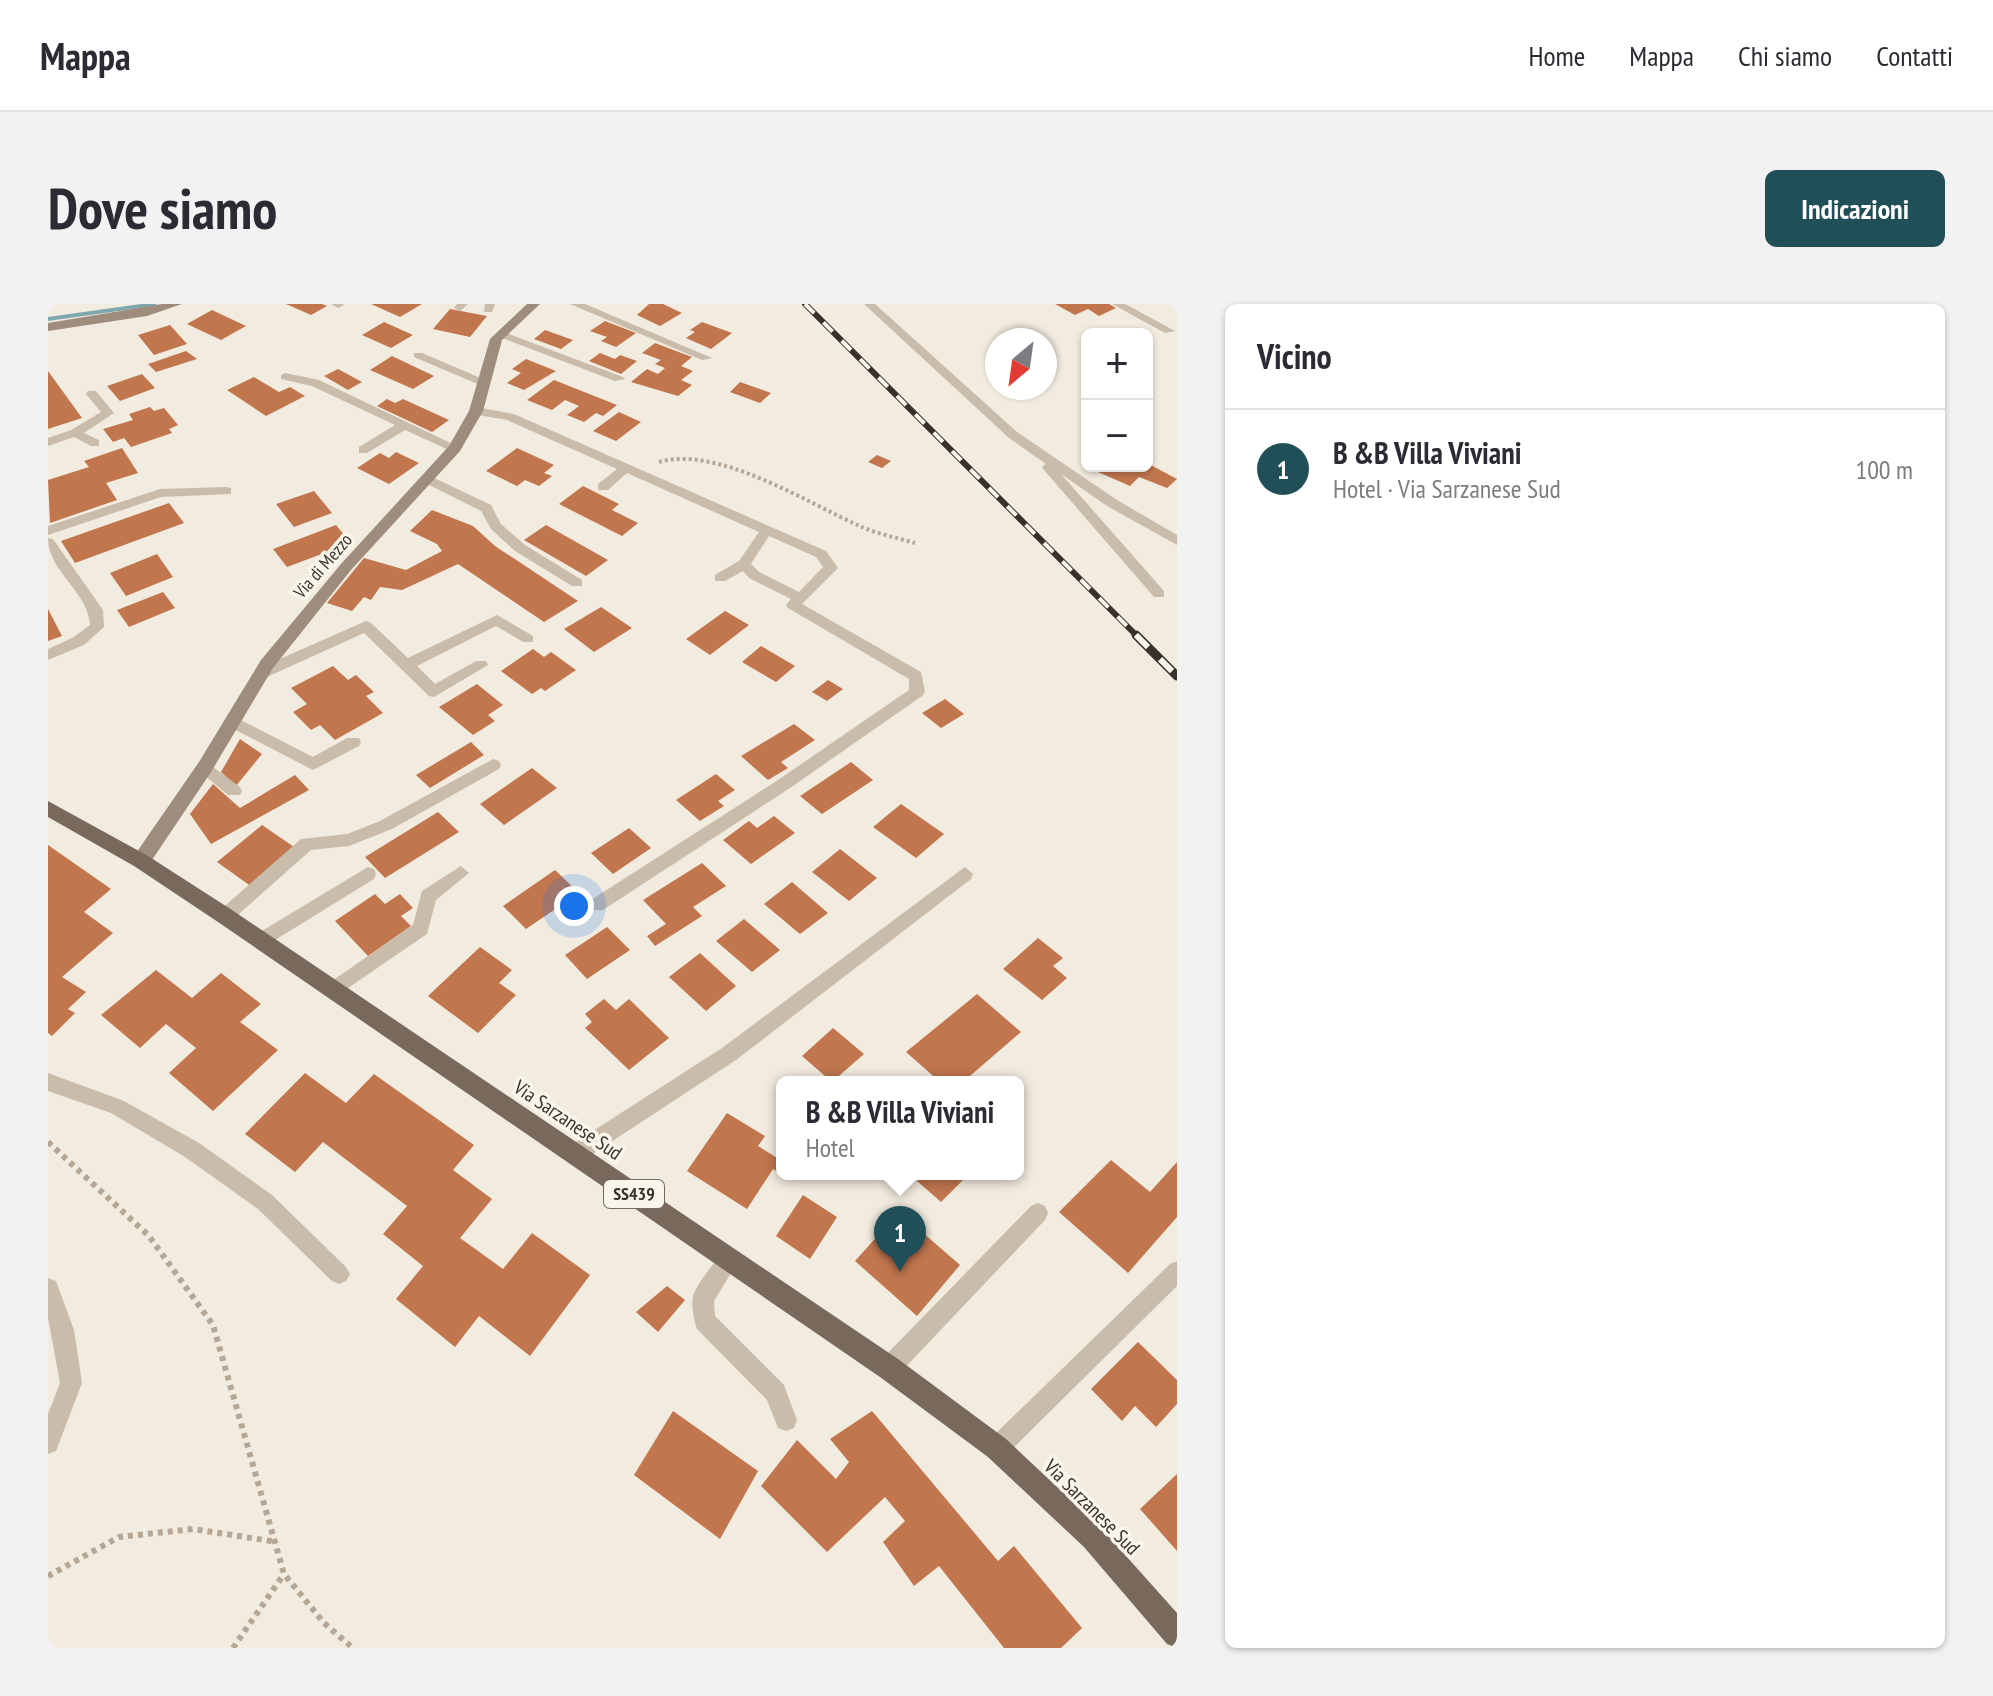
<!DOCTYPE html>
<html lang="it">
<head>
<meta charset="utf-8">
<style>
	:root { --surface:#fff; --page:#f2f2f3; --text:#2b2b33; --muted:#7c7c81; --line:#e1e1e2; --accent:#214f58 }
	body { margin:0; font-family:"PT Sans Narrow",sans-serif; background:var(--page); color:var(--text) }
	.controls { position:absolute; right:24px; top:24px; display:grid; overflow:hidden; border-radius:12px; box-shadow:0 2px 6px #0004 }
	.controls button { width:72px; height:72px; display:grid; place-items:center; padding:0; border:0; border-bottom:2px solid var(--line); background:var(--surface); color:var(--text); font:40px sans-serif }
	.compass { position:absolute; left:937px; top:24px; width:72px; height:72px; border-radius:50%; background:var(--surface); box-shadow:0 2px 6px #0004; rotate:209deg }
	.you { position:absolute; left:526px; top:602px; width:28px; height:28px; margin:-20px; border:6px solid #fff; border-radius:50%; background:#1a73e8; box-shadow:0 0 0 12px #1a73e833 }
	.badge { display:grid; place-items:center; width:52px; height:52px; border-radius:50%; background:var(--accent); color:#fff; font-size:26px; font-weight:700 }
	.pin { position:absolute; translate:-50% -66px; filter:drop-shadow(0 2px 4px #0008) }
	.pin::after { content:''; position:absolute; top:42px; width:28px; height:24px; background:inherit; clip-path:polygon(0 0,100% 0,50% 100%) }
	.popup { position:absolute; left:728px; top:772px; width:248px; height:104px; box-sizing:border-box; display:grid; place-content:center; border-radius:12px; background:var(--surface); filter:drop-shadow(0 2px 6px #0005); font-size:26px; white-space:nowrap; color:var(--muted) }
	.popup b { font-size:30px; color:var(--text) }
	.popup::after { content:''; position:absolute; left:50%; top:100%; margin-left:-16px; border:16px solid transparent; border-top-color:var(--surface) }
	.list { margin:0; padding:0; list-style:none }
	h2 { display:flex; justify-content:space-between; align-items:center; height:104px; margin:0; padding:0 32px; font-size:34px }
	h2 small { font-size:26px; font-weight:400; color:var(--muted) }
	.list li { display:grid; grid-template-columns:52px 1fr auto; gap:24px; align-items:center; box-sizing:border-box; height:120px; padding:0 32px; border-top:2px solid var(--line) }
	.list b { display:block; font-size:30px; white-space:nowrap }
	.list p { margin:0; font-size:26px; white-space:nowrap; color:var(--muted) }
	.list em { font-size:26px; font-style:normal; color:var(--muted) }
	.map { position:relative; flex:none; width:1129px; height:1344px; overflow:hidden; border-radius:12px }
	header { display:flex; align-items:center; gap:48px; box-sizing:border-box; height:112px; padding:0 40px; background:var(--surface); border-bottom:2px solid var(--line) }
	header strong { font-size:38px }
	nav { display:flex; gap:44px; margin-inline-start:auto; font-size:28px }
	.intro { display:flex; align-items:center; justify-content:space-between; box-sizing:border-box; height:192px; padding:0 48px }
	h1 { margin:0; font-size:56px }
	.button { padding:20px 36px; border-radius:12px; background:var(--accent); color:#fff; font-size:28px; font-weight:700 }
	main { display:flex; gap:48px; padding:0 48px }
	aside { flex:1; background:var(--surface); border-radius:12px; box-shadow:0 2px 6px #0004 }
	.map>svg:first-child { display:block }
	.lines { fill:none; stroke-linecap:round; stroke-linejoin:round }
	.stream { fill:#7fa7ae; fill-rule:evenodd }
	.building { fill:#c1764e }
	.path-far1 { stroke:#b6a795; stroke-width:4; stroke-dasharray:3 3; stroke-linecap:butt }
	.path { stroke:#b6a795; stroke-width:6; stroke-dasharray:5 5; stroke-linecap:butt }
	.lane { fill:#cabcab; fill-rule:evenodd }
	.secondary { fill:#9e8c7c; fill-rule:evenodd }
	.primary { fill:#79695c; fill-rule:evenodd }
	.rail-far1-casing { stroke:#38302a; stroke-width:6 }
	.rail-casing { stroke:#38302a; stroke-width:9 }
	.rail-far1 { stroke:#f9f5eb; stroke-width:4; stroke-dasharray:13; stroke-linecap:butt }
	.rail { stroke:#f9f5eb; stroke-width:6; stroke-dasharray:17; stroke-linecap:butt }
	.labels { text-anchor:middle; stroke-width:7; stroke-linejoin:round; paint-order:stroke }
	.far-street-label { font-size:18px; fill:#38302a; stroke:#f9f5eb }
	.shield { fill:#f9f5eb; stroke:#726b64; stroke-width:2 }
	.shield-label { font-size:18px; font-weight:bold; fill:#38302a }
	.street-label { font-size:20px; fill:#38302a; stroke:#f9f5eb }
</style>
</head>
<body>
<header>
<strong>Mappa</strong>
<nav><a>Home</a><a>Mappa</a><a>Chi siamo</a><a>Contatti</a></nav>
</header>
<div class="intro"><h1>Dove siamo</h1><a class="button">Indicazioni</a></div>
<main>
<div class="map">
<svg width="1129" height="1344" viewBox="0 0 1129 1344">
	<rect width="100%" height="100%" fill="#f2ebdf"/>
	<g class="lines">
		<!-- stream -->
		<path class="stream" d="M93,0H109L106,2L0,17V13Z"/>
	</g>
	<!-- building -->
	<path class="building" d="M238,0H274L279,2L263,11Z
		M323,0H374L352,13Z
		M601,0H615L634,9L612,22L589,11Z
		M1007,0H1061L1068,4L1051,12L1040,5L1027,11Z
		M402,5L439,12L422,33L385,25Z
		M164,6L198,22L173,36L139,20Z
		M557,17L588,29L568,43L553,37L559,33L542,27Z
		M336,18L365,31L343,44L314,31Z
		M654,18L684,29L663,45L638,34L647,28L642,26Z
		M122,21L139,40L106,51L90,31Z
		M497,26L525,36L513,45L486,35Z
		M607,39L644,53L633,62L645,67L633,76L644,81L630,92L583,78L599,65L610,70L617,64L607,60L613,56L594,49Z
		M138,47L149,55L108,68L100,60Z
		M552,49L567,55L572,51L589,57L573,70L541,57Z
		M344,52L386,72L365,85L322,66Z
		M478,55L508,67L476,86L459,79L473,69L464,65Z
		M290,65L314,78L300,86L276,72Z
		M0,67L34,114L0,125Z
		M94,70L107,84L72,97L59,82Z
		M206,73L231,88L242,83L257,92L218,112L179,86Z
		M506,76L569,101L555,112L548,109L536,118L519,111L531,102L517,96L504,106L479,96Z
		M692,78L723,89L712,99L682,88Z
		M339,95L347,99L355,95L401,116L384,128L329,102Z
		M102,103L106,107L116,104L130,121L121,125L124,129L83,143L76,134L65,138L55,125L85,116L81,110Z
		M571,108L593,118L568,137L545,127Z
		M74,144L90,169L58,179L69,196L2,219L0,176L41,163L36,157Z
		M469,144L506,161L496,169L504,172L491,182L477,176L469,182L438,167Z
		M348,148L371,159L341,180L309,164L332,149L341,154Z
		M829,151L843,157L834,164L820,158Z
		M1099,159L1129,175L1119,184L1091,173L1082,182L1043,165Z
		M535,182L571,200L564,206L590,219L574,232L511,200Z
		M266,187L284,209L246,223L228,200Z
		M121,199L136,219L27,259L13,237Z
		M384,206L425,222L447,242L530,297L496,318L410,260L354,286L332,283L323,296L316,293L304,307L279,299L316,254L358,266L394,247L389,240L362,227Z
		M288,221L303,239L239,263L225,245Z
		M498,221L560,256L538,272L476,236Z
		M109,250L125,273L78,292L62,269Z
		M115,288L127,304L81,323L69,306Z
		M553,303L584,324L546,348L516,325Z
		M0,305L14,332L0,337Z
		M677,307L701,321L662,351L638,335Z
		M713,342L747,362L728,378L694,358Z
		M485,345L496,353L503,348L528,366L497,387L493,384L484,390L453,367Z
		M285,362L300,376L308,371L326,388L318,392L335,409L287,436L272,421L263,426L245,408L259,400L243,384Z
		M780,376L795,385L779,397L764,388Z
		M429,380L455,401L440,411L447,417L425,431L391,403Z
		M897,395L916,410L893,424L874,409Z
		M746,420L767,436L733,458L740,464L720,476L693,452Z
		M192,435L214,450L188,482L173,468Z
		M423,438L436,451L382,484L368,471Z
		M803,458L825,476L774,510L752,492Z
		M484,464L509,484L456,521L432,500Z
		M668,470L687,486L670,497L676,502L652,517L628,496Z
		M247,471L261,486L163,540L142,510L165,480L192,504Z
		M853,500L896,530L868,554L825,523Z
		M390,508L411,528L337,574L317,553Z
		M726,512L747,529L703,560L675,536L701,517L709,524Z
		M214,521L249,545L204,583L169,558Z
		M581,524L603,544L565,570L543,549Z
		M0,541L63,585L36,608L65,629L14,673L38,688L20,705L27,709L4,732L0,729Z
		M792,545L829,574L801,597L764,568Z
		M654,559L678,582L645,603L654,612L607,642L599,632L618,620L595,596Z
		M507,566L531,589L478,625L455,602Z
		M744,578L780,609L752,630L716,600Z
		M327,590L337,600L352,590L365,604L353,612L363,622L320,652L287,617Z
		M696,615L732,646L704,668L668,637Z
		M559,623L582,646L539,675L517,651Z
		M990,634L1015,654L1005,662L1019,674L994,696L955,665Z
		M432,643L464,666L451,679L468,691L430,729L380,692Z
		M652,649L688,682L658,707L621,673Z
		M108,666L144,694L173,669L213,700L192,718L230,746L165,807L121,769L148,744L118,720L92,744L53,711Z
		M929,690L973,728L915,778H892L858,748Z
		M556,695L568,706L581,695L621,734L581,766L537,724L544,718L537,710Z
		M785,724L816,750L784,778L754,752Z
		M257,769L298,799L326,770L426,841L405,866L444,895L412,934L455,965L484,929L542,971L482,1052L431,1012L407,1043L348,995L375,962L335,930L359,902L275,838L247,868L197,830Z
		M679,809L717,832L710,842L734,857V870L725,865L699,905L639,867Z
		M1063,856L1102,888L1129,858V913L1080,969L1011,908Z
		M876,870H921L893,898L869,877Z
		M755,891L789,913L762,955L728,932Z
		M851,908L912,961L869,1012L807,957Z
		M619,982L637,996L610,1028L588,1008Z
		M1090,1038L1129,1076V1100L1108,1123L1087,1102L1074,1117L1043,1085Z
		M625,1107L710,1167L672,1235L586,1171Z
		M824,1107L950,1257L966,1242L1034,1324L1013,1344H956L891,1262L866,1282L835,1238L857,1217L837,1193L779,1248L713,1182L749,1136L788,1175L801,1158L782,1135Z
		M1129,1170V1247L1092,1205Z"/>
	<g class="lines">
		<!-- path-far1 -->
		<path class="path-far1" d="M611,158C670,141 759,199 814,223C831,230 849,234 867,239"/>
		<!-- path -->
		<path class="path" d="M0,838L101,932L165,1021L236,1270L276,1319L305,1344
			M0,1272L71,1233L145,1225L229,1238
			M185,1344L236,1270"/>
		<!-- lane -->
		<path class="lane" d="M283,0H295L296,1L290,4Z
			M409,0H420L412,7L406,4Z
			M437,0H447L444,8H436Z
			M522,0H537L664,54L654,56Z
			M816,0H827L969,128L1069,196L1129,231V241L1059,202L1013,170L1116,287V293H1106L996,166L994,163L998,160L961,134Z
			M1064,0H1077L1127,27L1117,29Z
			M453,27L575,73L577,75L567,77L449,32L447,30Z
			M366,49H374L442,78L432,81L366,53Z
			M237,69L271,76L413,144L403,147L357,126L319,149H311V143L347,121L264,82L233,75V71Z
			M40,87H48L66,109L36,129L51,136V142H43L26,133L0,142V134L23,126L53,108L38,90Z
			M428,103L466,110L778,247L790,264L754,300L873,368L877,388L874,392L742,484L555,606H543L540,601L543,596L730,476L861,386V375L740,304L738,301L743,295L701,274L695,267L677,277H667V271L691,257L711,228L579,169L560,186H550V180L569,165L459,116L424,110L422,107ZM721,232L768,253L775,263L751,288L711,268L703,260Z
			M380,171L443,201L453,220L477,241L534,276V282H524L467,247L443,225L433,207L375,178V172Z
			M178,183L183,184V190L113,193L0,231V222L112,185Z
			M0,234L5,235L55,306L56,323L36,341L0,356V345L26,333L42,321C40,287 0,268 0,234Z
			M449,311L485,332V338H475L448,322L369,362L387,380L428,357H438L440,361L386,393L381,392L316,329L219,373H209L207,369L209,365L318,317L323,319L360,354Z
			M183,411L265,453L299,434H311L313,438L311,442L265,466L178,421V413Z
			M445,455L451,457L453,461L451,465L344,525L301,542L263,546L183,617H171L168,612L171,607L253,535L299,530L332,517Z
			M157,457L192,483L194,487L192,491H180L151,467L149,463L151,459Z
			M413,562L421,569L388,596L379,630L290,691L284,694L278,691L275,686L278,681L365,621L374,587Z
			M320,563L326,565L328,570L326,575L219,641H207L204,636L207,631Z
			M917,563L925,570L923,575L688,756L534,857L527,859L520,857L517,850L520,843L674,744Z
			M0,769L76,797L151,839L224,891L298,963L302,970L298,977L291,980L284,977L210,905L137,853L63,809L0,787Z
			M990,899L997,902L1000,909L997,916L849,1072L841,1075L833,1072L830,1064L833,1056L983,902Z
			M681,946L688,949L691,956L666,997L667,1012L736,1081L749,1116L746,1124L738,1127L730,1124L719,1096L649,1025C646,1016 643,1002 645,992C648,981 671,950 681,946Z
			M1129,957V982L957,1152L949,1155L941,1152L938,1144L941,1136L1122,960Z
			M0,974L8,977L26,1026L34,1079L8,1147L0,1150V1110L12,1079L0,1014Z"/>
		<!-- secondary -->
		<path class="secondary" d="M114,0H134L99,12L0,27V19Z
			M479,0H492L454,36L435,107L412,147L303,266L225,364L163,468L100,562H86L84,557L86,552L151,458L213,356L293,260L401,142L421,107L442,35Z"/>
		<!-- primary -->
		<path class="primary" d="M0,497L100,552L184,606L850,1055L958,1135L1054,1225L1129,1309V1344L1119,1340L1036,1243L940,1153L832,1073L170,618L86,562L0,513Z"/>
		<defs>
			<path id="rail-far1" d="M757,0L1090,333"/>
			<path id="rail" d="M1088,331L1129,372"/>
		</defs>
		<!-- rail-far1 casing -->
		<use href="#rail-far1" class="rail-far1-casing"/>
		<!-- rail casing -->
		<use href="#rail" class="rail-casing"/>
		<!-- rail-far1 -->
		<use href="#rail-far1" class="rail-far1"/>
		<!-- rail -->
		<use href="#rail" class="rail"/>
	</g>
	<g class="labels">
		<!-- far-street labels -->
		<g class="far-street-label">
			<text transform="translate(275 262) rotate(-49)" y="6">Via di Mezzo</text>
		</g>
		<!-- shield labels -->
		<rect class="shield" x="556" y="876" width="60" height="28" rx="6"/>
		<g class="shield-label">
			<text x="586" y="896">SS439</text>
		</g>
		<!-- street labels -->
		<g class="street-label">
			<text transform="translate(520 816) rotate(34)" y="7">Via Sarzanese Sud</text>
			<text transform="translate(1044 1203) rotate(45)" y="7">Via Sarzanese Sud</text>
		</g>
	</g>
</svg>
<div class="controls">
<button>+</button>
<button>−</button>
</div>
<svg class="compass" viewBox="-18 -18 36 36"><path d="M0-13l5 13h-10z" fill="#e53935"/><path d="M0 13l5-13h-10z" fill="#7c7c81"/></svg>
<div class="you"></div>
<div class="pin badge" style="left:852px;top:968px">1</div>
<div class="popup"><b>B &amp;B Villa Viviani</b>Hotel</div>
</div>
<aside>
<h2>Vicino<small></small></h2>
<ul class="list">
<li><span class="badge">1</span><div><b>B &amp;B Villa Viviani</b><p>Hotel · Via Sarzanese Sud</p></div><em>100 m</em></li>
</ul>
</aside>
</main>
</body>
</html>
